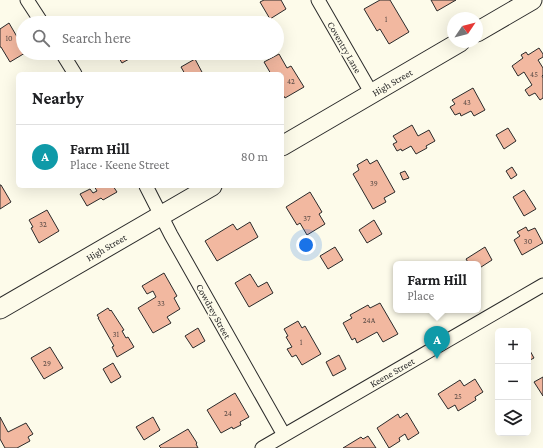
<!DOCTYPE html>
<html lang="en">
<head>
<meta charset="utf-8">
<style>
	:root { --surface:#fff; --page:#f6f6f6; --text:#202124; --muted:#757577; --line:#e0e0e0; --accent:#c62828 }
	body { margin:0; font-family:"Crimson Pro",serif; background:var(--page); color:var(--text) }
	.controls { position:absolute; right:12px; bottom:12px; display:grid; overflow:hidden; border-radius:6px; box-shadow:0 4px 16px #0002 }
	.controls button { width:36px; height:36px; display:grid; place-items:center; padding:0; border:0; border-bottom:1px solid var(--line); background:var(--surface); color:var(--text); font:20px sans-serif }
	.compass { position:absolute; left:447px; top:12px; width:36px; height:36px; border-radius:50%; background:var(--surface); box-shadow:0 4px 16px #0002; rotate:55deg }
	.you { position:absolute; left:306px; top:245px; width:14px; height:14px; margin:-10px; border:3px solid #fff; border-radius:50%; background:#1a73e8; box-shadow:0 0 0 6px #1a73e833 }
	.badge { display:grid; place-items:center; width:26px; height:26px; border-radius:50%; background:var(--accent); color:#fff; font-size:13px; font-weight:700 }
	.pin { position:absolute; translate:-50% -33px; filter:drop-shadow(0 1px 2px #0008) }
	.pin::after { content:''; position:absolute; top:21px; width:14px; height:12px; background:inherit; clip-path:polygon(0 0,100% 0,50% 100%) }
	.popup { position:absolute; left:393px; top:261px; width:88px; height:52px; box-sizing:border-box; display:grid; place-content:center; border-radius:6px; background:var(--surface); filter:drop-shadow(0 1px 3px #0005); font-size:13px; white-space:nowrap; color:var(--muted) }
	.popup b { font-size:15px; color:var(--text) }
	.popup::after { content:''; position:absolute; left:50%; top:100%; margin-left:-8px; border:8px solid transparent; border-top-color:var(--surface) }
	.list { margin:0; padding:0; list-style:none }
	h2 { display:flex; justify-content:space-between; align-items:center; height:52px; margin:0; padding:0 16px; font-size:17px }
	h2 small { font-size:13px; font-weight:400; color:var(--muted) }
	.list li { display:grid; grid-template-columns:26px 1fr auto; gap:12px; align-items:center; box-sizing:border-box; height:64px; padding:0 16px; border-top:1px solid var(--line) }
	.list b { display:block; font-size:15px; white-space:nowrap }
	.list p { margin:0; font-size:13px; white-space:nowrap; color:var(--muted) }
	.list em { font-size:13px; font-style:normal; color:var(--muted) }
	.icon { flex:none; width:22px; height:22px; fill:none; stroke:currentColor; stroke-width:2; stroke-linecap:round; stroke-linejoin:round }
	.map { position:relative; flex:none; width:543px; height:448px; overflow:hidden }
	.search { position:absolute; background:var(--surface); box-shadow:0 4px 16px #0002; left:16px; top:16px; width:268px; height:44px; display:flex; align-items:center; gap:10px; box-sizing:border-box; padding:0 14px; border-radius:22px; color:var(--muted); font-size:15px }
	.panel { position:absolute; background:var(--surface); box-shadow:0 4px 16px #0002; left:16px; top:72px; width:268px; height:116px; border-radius:6px }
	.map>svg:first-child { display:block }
	.building { fill:#f2b8a0; stroke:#2b2b2b }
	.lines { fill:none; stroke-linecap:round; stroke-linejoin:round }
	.street-casing { stroke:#2b2b2b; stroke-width:15 }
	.secondary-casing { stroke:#2b2b2b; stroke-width:21 }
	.street { stroke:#fdfbea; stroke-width:13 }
	.secondary { stroke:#fdfbea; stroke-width:19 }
	.labels { text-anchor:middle; stroke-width:3; stroke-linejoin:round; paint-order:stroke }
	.number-label { font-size:8px; fill:#5d4e48 }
	.street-label { font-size:10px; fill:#2b2b2b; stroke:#fdfbea }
</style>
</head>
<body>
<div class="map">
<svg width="543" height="448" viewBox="0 0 543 448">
	<rect width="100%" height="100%" fill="#fdfbea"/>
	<!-- building -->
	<path class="building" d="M264,0H281L286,9L270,19L260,2Z
		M380,0H390L409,32L389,44L380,29L377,31L364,9Z
		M431,0H456L437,11Z
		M9,23L23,47V53H25L10,62L1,47H0V29Z
		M539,48L543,54V57L538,60L543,68V75L542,76L543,78V98L540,100L535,93L529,96L525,90L532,85L524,72L518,76L512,66L523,58L521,55L526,52L528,55Z
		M116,53H140L122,63Z
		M279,54L287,68L291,66L304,87L285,98L282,93V74H271L264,62Z
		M195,59L203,74H185L181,67Z
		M473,88L485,110L474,116L471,111L461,116L460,113L455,115L450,107L455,104L452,100Z
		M412,125L418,136L429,130L435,141L426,146L427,148L416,154L411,146L402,151L401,149L397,151L393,144L397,142L393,136Z
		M508,128L516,141L504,149L496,135Z
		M367,159L370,164L377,160L395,192L384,198L386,202L373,209L353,174L359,170L357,165Z
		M512,167L517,175L511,179L506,171Z
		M405,171L409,178L403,180L400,173Z
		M0,185H1L11,202L0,209Z
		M94,186H113L117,192L103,200L101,198L87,206L80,194L90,189L93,193L97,191Z
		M524,190L536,209L524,216L513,197Z
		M310,192L322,212L319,214L325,224L307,235L300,223L297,225L286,207Z
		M47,210L59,231L39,243L31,228L33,227L29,220Z
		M374,220L382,234L367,243L359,230Z
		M250,222L258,237L217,261L205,241L233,224L237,230Z
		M526,227L528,231L535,228L543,243L522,255L514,240L520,236L517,232Z
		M335,247L343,260L328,269L320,256Z
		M485,247L492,260L478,269V264H469L466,259Z
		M164,273L177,296L174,298L180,309L167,317L171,323L153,333L138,308L156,297L153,291L147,294L142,286Z
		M250,274L258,287L267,282L273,293L249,307L235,283Z
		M380,303L398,334L383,342L377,332L357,343L355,338L352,340L343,323L352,318L350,315L368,305L370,308Z
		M108,308L110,311L111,310L124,330L122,331L126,338L128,337L134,347L117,357L112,347L114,346L98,318H99L97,315Z
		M298,321L302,328L305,326L321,354L302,365L296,355L292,357L287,349L292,347L286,337L288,336L284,329Z
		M198,328L205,341L193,348L185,336Z
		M50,347L63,368L44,379L31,358Z
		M528,347L534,358L528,361Z
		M339,355L346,369L333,376L326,362Z
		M113,363L121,377L111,383L103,369Z
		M543,377V396L534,382Z
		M475,379L483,392L475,397L476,400L458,411L455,405L448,409L438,394L460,380L464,386Z
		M235,393L249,417L240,422L241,425L233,429L232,427L221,433L207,410Z
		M407,413L419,433L408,440L405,434L399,438L400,441L389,448L377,428L398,414L400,418Z
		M0,417L8,432L26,423L33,434L28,437L30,441L17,448H5L0,439Z
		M153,417L160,430L144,440L136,427Z
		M188,429L197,443L196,444L198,448H161L159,446Z
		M368,436L376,448H343L361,437L363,439Z"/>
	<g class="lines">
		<defs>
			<path id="street" d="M27,0L42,23
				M318,0L372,94
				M62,53L75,74
				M146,186L171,235L284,435
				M262,448L543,285"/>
			<path id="secondary" d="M477,32L532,0
				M282,146L460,42
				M0,309L212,186"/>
		</defs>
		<!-- street casing -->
		<use href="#street" class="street-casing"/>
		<!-- secondary casing -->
		<use href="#secondary" class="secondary-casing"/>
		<!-- street -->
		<use href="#street" class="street"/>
		<!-- secondary -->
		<use href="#secondary" class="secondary"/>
	</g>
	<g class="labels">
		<!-- number labels -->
		<g class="number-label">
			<text x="386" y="22">1</text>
			<text x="9" y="41">10</text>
			<text x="534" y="77">45</text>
			<text x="291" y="84">42</text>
			<text x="467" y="105">43</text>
			<text x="374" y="186">39</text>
			<text x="307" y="221">37</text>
			<text x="43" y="227">32</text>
			<text x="528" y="244">30</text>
			<text x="161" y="306">33</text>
			<text x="369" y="323">24A</text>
			<text x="116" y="337">31</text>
			<text x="301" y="345">1</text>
			<text x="47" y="366">29</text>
			<text x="458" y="399">25</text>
			<text x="228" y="416">24</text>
		</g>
		<!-- street labels -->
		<g class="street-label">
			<text transform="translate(345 47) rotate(60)" y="4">Coventry Lane</text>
			<text transform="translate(392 82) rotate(-30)" y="4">High Street</text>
			<text transform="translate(106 247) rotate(-30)" y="4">High Street</text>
			<text transform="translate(214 311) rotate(61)" y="4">Cowdrey Street</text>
			<text transform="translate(392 372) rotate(-30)" y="4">Keene Street</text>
		</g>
	</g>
</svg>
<div class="controls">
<button>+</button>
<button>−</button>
<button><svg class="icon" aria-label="layers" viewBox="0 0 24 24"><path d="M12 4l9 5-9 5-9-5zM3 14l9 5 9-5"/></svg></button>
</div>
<svg class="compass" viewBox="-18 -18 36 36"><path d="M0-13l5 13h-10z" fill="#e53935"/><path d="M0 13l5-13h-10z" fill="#757577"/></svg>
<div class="you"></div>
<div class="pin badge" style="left:437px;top:359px;background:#0f9aa8">A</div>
<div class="popup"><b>Farm Hill</b>Place</div>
<div class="search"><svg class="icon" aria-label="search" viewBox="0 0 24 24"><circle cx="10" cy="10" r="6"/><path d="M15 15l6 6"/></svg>Search here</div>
<section class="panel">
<h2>Nearby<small></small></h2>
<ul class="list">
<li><span class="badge" style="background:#0f9aa8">A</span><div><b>Farm Hill</b><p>Place · Keene Street</p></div><em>80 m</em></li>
</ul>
</section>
</div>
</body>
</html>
